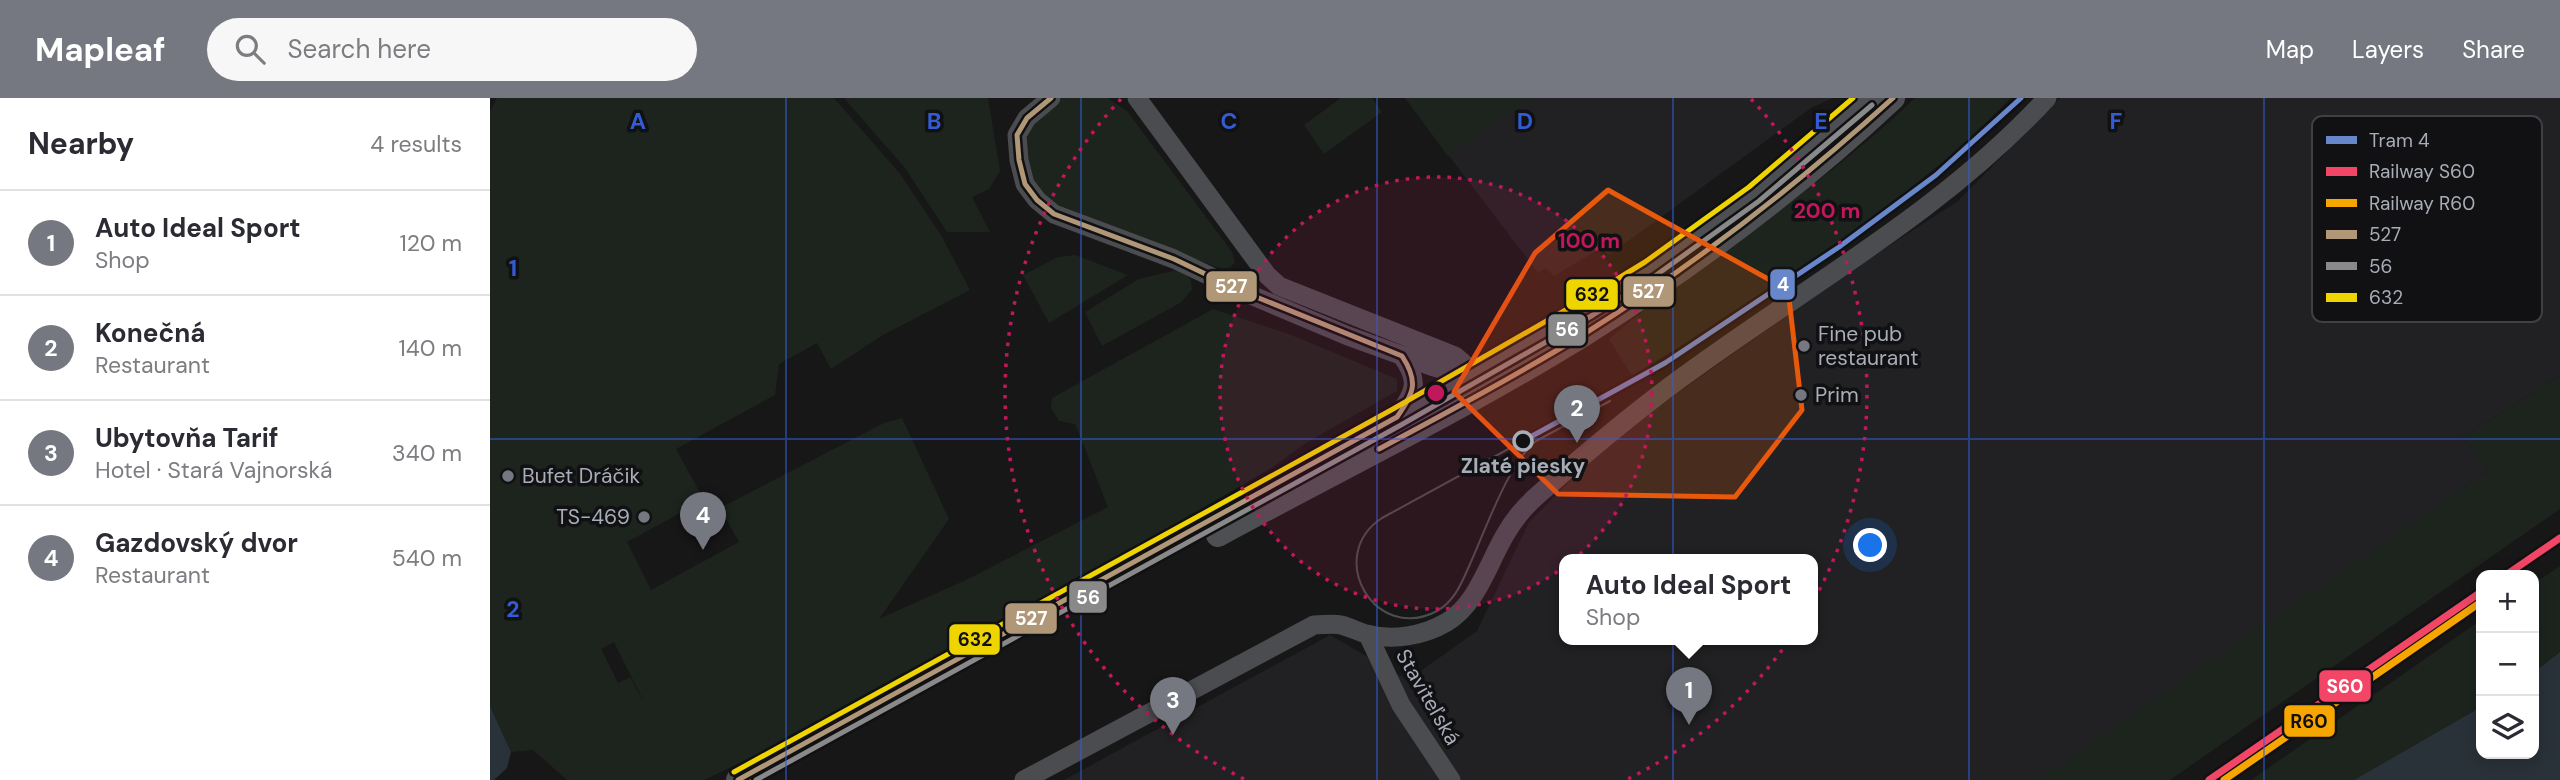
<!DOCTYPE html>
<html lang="en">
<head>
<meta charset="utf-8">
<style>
	:root { --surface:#fff; --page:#f7f7f7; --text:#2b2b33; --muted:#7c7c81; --line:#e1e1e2; --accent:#757880 }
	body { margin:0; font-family:"DM Sans",sans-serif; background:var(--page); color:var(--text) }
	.controls { position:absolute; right:21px; bottom:21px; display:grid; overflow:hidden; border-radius:14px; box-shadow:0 4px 18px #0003 }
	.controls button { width:63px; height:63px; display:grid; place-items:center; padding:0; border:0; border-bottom:2px solid var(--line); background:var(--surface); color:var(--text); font:35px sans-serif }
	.you { position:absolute; left:1381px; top:448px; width:24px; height:24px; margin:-18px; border:5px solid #fff; border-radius:50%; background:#1a73e8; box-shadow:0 0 0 10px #1a73e833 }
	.badge { display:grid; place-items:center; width:46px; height:46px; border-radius:50%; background:var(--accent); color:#fff; font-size:23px; font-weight:700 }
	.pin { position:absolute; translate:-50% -58px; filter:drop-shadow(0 2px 4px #0008) }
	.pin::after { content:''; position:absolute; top:37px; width:24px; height:21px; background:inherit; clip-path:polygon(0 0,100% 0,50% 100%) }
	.popup { position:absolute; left:1069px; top:456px; width:259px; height:91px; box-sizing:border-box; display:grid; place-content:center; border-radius:14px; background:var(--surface); filter:drop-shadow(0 2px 5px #0005); font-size:23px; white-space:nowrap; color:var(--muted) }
	.popup b { font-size:26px; color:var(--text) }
	.popup::after { content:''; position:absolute; left:50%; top:100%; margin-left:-14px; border:14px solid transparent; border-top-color:var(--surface) }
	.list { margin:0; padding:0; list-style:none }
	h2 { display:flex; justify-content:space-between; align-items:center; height:91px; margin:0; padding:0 28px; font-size:30px }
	h2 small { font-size:23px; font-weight:400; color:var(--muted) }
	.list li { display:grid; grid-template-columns:46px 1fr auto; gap:21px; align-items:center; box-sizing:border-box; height:105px; padding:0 28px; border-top:2px solid var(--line) }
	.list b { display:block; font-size:26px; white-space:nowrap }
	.list p { margin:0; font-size:23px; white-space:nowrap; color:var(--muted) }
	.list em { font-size:23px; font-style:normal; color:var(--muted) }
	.icon { flex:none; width:38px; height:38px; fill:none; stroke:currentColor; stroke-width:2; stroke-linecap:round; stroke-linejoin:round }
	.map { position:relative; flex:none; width:2070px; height:682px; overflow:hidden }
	header { display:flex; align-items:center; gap:42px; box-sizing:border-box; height:98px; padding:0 35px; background:var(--accent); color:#fff }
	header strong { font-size:33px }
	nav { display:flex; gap:38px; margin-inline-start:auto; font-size:24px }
	.search { width:490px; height:63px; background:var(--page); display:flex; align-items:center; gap:18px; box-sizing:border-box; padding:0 24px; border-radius:38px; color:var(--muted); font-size:26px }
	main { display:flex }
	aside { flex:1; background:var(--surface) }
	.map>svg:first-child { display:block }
	.built { fill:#212123; fill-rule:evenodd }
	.green { fill:#1d241e; fill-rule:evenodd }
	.water { fill:#2a3239 }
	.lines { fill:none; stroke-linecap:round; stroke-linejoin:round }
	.minor { stroke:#4b4c50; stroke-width:19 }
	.major { stroke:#4d4f52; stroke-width:24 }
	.tram { stroke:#4b4c4f; stroke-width:2 }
	.bus-1-casing { stroke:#111113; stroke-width:10 }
	.bus-2-casing { stroke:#111113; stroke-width:10 }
	.bus-3-casing { stroke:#111113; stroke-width:10 }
	.bus-1 { stroke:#af9778; stroke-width:5 }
	.bus-2 { stroke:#898989; stroke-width:5 }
	.bus-3 { stroke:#eed500; stroke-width:5 }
	.rail-1-casing { stroke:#111113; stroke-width:12 }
	.rail-2-casing { stroke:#111113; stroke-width:12 }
	.rail-1 { stroke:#f34667; stroke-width:7 }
	.rail-2 { stroke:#f7a600; stroke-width:7 }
	.tram-1-casing { stroke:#111113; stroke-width:10 }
	.tram-1 { stroke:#6887ca; stroke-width:5 }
	.marked { fill:#e8590c; fill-opacity:0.2; stroke:#e8590c; stroke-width:5; stroke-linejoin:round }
	.grid { fill:none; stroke:#325cd3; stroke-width:2; stroke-opacity:0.55 }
	.ring { fill:none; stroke:#c2185b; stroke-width:3.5; stroke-dasharray:3.5 7 }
	.poi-dot { fill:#757880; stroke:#111113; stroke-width:2.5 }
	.stop-dot { fill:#111113; stroke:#a8adb8; stroke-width:3.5 }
	.labels { text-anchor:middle; stroke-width:7; stroke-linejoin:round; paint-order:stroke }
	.poi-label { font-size:21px; fill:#a8adb8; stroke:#111113; text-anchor:start }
	.stop-label { font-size:21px; font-weight:bold; fill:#a8adb8; stroke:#111113 }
	.street-label { font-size:21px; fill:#a8adb8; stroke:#111113 }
	.key { fill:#111113; stroke:#3e4045; stroke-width:2 }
	.key-label { font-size:19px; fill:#a8adb8 }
	.grid-label { font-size:23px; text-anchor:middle; font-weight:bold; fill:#325cd3; stroke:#111113; stroke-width:7; stroke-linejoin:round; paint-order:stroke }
	.centre { fill:#c2185b; stroke:#111113; stroke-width:3.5 }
	.ring-label { font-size:21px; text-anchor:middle; font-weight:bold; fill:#c2185b; stroke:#111113; stroke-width:7; stroke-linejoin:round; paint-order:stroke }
	.line-badge { stroke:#111113; stroke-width:2.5 }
	.badge-label { font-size:19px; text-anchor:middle; font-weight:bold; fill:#fff }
	.pale-badge-label { font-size:19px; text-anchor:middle; font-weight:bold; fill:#111 }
</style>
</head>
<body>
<header>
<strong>Mapleaf</strong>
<div class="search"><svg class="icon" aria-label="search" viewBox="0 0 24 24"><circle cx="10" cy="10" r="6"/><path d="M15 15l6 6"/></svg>Search here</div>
<nav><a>Map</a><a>Layers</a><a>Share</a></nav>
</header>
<main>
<aside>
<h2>Nearby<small>4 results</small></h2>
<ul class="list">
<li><span class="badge">1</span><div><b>Auto Ideal Sport</b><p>Shop</p></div><em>120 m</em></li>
<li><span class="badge">2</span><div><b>Konečná</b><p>Restaurant</p></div><em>140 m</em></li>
<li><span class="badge">3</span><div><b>Ubytovňa Tarif</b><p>Hotel · Stará Vajnorská</p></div><em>340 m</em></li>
<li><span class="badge">4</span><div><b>Gazdovský dvor</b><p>Restaurant</p></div><em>540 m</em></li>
</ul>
</aside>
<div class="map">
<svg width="2070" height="682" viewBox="0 0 2070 682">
	<rect width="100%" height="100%" fill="#171717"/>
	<!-- built -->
	<path class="built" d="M915,0H1343L1321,10L1119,157L1111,150L1064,178L1056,170L1048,175Z
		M1570,0H2070V278L1973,339L1999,372L1551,682H574L840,537L918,582L987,533L1039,424L1115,347L1357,175L1468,103ZM1075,461H1323V541H1075Z"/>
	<!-- green -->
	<path class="green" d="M7,0H344L411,77L451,137L480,192L393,237L341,271L327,245L289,266L285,297L186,351L214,402L137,444L161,492L249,444L230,410L394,325L412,320L459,421L389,521L476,482L618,409L588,333L585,326L569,323L561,310L562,300L723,211L799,236L907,281V293L816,345L783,369L391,597L214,682H77L43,652L21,654L0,608V14ZM124,544L152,600V601L140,579L128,585L111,551Z
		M354,0H498L510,73L499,91L482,99L500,134H457L415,70Z
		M573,0H618L637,13L742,154L745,164C740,172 734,171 726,169L561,104L542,82L535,45L544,24L566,3Z
		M851,0H882L892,14L834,56L814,27Z
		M915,0H1039L958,58Z
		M1425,0H1521L1468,52L1382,121L1257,207L1142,278L1119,241C1218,157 1331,91 1425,0Z
		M585,157L638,177L559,225L533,177L568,159Z
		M691,171L701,182L702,192L690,205L612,248L595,214L649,181Z
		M2070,278V411L1680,682H1546L1999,372L1973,339Z
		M2070,468V554L2044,574V486Z
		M1991,522V609L1864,682H1761Z"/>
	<!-- water -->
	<path class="water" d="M2070,554V682H1864L1991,609V656H2044V574Z
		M0,608L21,654L17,670L4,682H0Z"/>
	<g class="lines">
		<!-- minor -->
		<path class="minor" d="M561,0L537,20L527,37L529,62L535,86L547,102L564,116L684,161L749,192L858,238L944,269L984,281
			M647,0L777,177L789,188L965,258L973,265L977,280
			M909,316C926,293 929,282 912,258
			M878,537L911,607L961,682
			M534,682L824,527C833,527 843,525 851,527C859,529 867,533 876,536C903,543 933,538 957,524C987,506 998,466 1015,437C1024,421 1035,408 1049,396C1099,352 1150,309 1205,270C1325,183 1456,110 1557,0"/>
		<!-- major -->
		<path class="major" d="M728,437C851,370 977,309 1096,235C1205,166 1309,88 1403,0
			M248,682L907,319L1098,210L1160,171L1264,96L1376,0"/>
		<!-- tram -->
		<path class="tram" d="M1033,343L892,420C834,458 885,546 947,513C965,503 972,484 980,466C995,433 1019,364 1046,343L1120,303"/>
		<defs>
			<path id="bus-1" d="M889,351C958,314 1027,277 1094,236C1204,167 1307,87 1403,0
				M248,682L907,319C924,295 929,284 912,258L749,192L684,161L564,116L547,102L535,86L529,62L527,37L537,20L561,0"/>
			<path id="bus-2" d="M266,682L911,327L1103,217L1165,178L1269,103L1382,7"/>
			<path id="bus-3" d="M244,674L903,311L1093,202L1155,164L1259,89L1363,0"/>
		</defs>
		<!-- bus-1 casing -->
		<use href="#bus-1" class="bus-1-casing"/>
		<!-- bus-2 casing -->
		<use href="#bus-2" class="bus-2-casing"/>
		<!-- bus-3 casing -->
		<use href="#bus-3" class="bus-3-casing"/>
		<!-- bus-1 -->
		<use href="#bus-1" class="bus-1"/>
		<!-- bus-2 -->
		<use href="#bus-2" class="bus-2"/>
		<!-- bus-3 -->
		<use href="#bus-3" class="bus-3"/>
		<defs>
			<path id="rail-1" d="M2016,477L2070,440
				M1719,682L1991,494"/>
			<path id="rail-2" d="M1734,682L1991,504"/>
		</defs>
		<!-- rail-1 casing -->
		<use href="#rail-1" class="rail-1-casing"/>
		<!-- rail-2 casing -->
		<use href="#rail-2" class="rail-2-casing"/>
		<!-- rail-1 -->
		<use href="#rail-1" class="rail-1"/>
		<!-- rail-2 -->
		<use href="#rail-2" class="rail-2"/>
		<defs>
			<path id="tram-1" d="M1033,343L1175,265L1349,149L1446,77L1531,0"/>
		</defs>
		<!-- tram-1 casing -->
		<use href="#tram-1" class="tram-1-casing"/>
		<!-- tram-1 -->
		<use href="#tram-1" class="tram-1"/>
	</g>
	<!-- marked area -->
	<path class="marked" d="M1118,92L1298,192L1312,312L1245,399L1068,396L964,294L1045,155Z"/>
	<!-- grid -->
	<path class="grid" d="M296,0V682M591,0V682M887,0V682M1183,0V682M1479,0V682M1774,0V682M0,341H2070"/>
	<!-- distance rings -->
	<circle cx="946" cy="295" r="216" fill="#c2185b" fill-opacity=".12"/>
	<g class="ring">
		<circle cx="946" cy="295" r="216"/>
		<path d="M754 681A431 431 0 0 1 631 1M1261 1A431 431 0 0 1 1138 681"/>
	</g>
	<!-- markers -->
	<g class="poi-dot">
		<circle cx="1314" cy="248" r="7"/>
		<circle cx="1311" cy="297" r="7"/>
		<circle cx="18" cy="378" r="7"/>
		<circle cx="154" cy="419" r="7"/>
	</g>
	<circle class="stop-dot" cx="1033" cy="343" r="9"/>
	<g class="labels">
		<!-- poi labels -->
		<g class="poi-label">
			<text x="1328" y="243">Fine pub<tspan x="1328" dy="24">restaurant</tspan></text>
			<text x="1325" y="304">Prim</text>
			<text x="32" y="385">Bufet Dráčik</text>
			<text x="140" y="426" text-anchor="end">TS-469</text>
		</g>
		<!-- stop labels -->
		<g class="stop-label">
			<text x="1033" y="375">Zlaté piesky</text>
		</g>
		<!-- street labels -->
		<g class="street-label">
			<text transform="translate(938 599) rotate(60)" y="7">Staviteľská</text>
		</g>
	</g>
	<!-- legend -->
	<rect x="1822" y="18" width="230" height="206" rx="10" class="key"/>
	<rect x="1836" y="38" width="31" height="8" fill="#6887ca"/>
	<rect x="1836" y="69" width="31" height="9" fill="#f34667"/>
	<rect x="1836" y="101" width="31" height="8" fill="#f7a600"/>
	<rect x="1836" y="132" width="31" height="9" fill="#af9778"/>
	<rect x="1836" y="164" width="31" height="8" fill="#898989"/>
	<rect x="1836" y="195" width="31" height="9" fill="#eed500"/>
	<g class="key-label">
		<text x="1879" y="49">Tram 4</text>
		<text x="1879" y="80">Railway S60</text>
		<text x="1879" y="112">Railway R60</text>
		<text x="1879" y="143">527</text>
		<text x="1879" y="175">56</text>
		<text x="1879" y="206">632</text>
	</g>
	<g class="grid-label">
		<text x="148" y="31">A</text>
		<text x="444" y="31">B</text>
		<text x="739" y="31">C</text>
		<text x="1035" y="31">D</text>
		<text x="1331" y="31">E</text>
		<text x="1626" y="31">F</text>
		<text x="23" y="178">1</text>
		<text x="23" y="519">2</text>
	</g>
	<circle cx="946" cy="295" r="10" class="centre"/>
	<g class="ring-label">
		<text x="1337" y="120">200 m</text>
		<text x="1099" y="150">100 m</text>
	</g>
	<g class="line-badge">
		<rect x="1279" y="170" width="27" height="33" rx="7" fill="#6887ca"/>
		<rect x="715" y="172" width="53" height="33" rx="7" fill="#af9778"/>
		<rect x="1132" y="177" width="53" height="33" rx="7" fill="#af9778"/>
		<rect x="1075" y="180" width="54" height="33" rx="7" fill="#eed500"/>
		<rect x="1057" y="215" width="40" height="34" rx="7" fill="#898989"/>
		<rect x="578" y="482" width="40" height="34" rx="7" fill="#898989"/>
		<rect x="514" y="504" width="54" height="33" rx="7" fill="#af9778"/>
		<rect x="458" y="525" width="53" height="33" rx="7" fill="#eed500"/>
		<rect x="1828" y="571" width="54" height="34" rx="7" fill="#f34667"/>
		<rect x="1793" y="606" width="53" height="34" rx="7" fill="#f7a600"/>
	</g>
	<g class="badge-label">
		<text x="1293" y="193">4</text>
		<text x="741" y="195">527</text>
		<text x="1158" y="200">527</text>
		<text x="1077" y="238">56</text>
		<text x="598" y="506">56</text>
		<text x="541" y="527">527</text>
		<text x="1855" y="595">S60</text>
	</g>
	<g class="pale-badge-label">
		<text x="1102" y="203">632</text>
		<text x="485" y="548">632</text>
		<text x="1819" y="630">R60</text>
	</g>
</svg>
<div class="controls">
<button>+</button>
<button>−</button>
<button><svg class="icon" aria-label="layers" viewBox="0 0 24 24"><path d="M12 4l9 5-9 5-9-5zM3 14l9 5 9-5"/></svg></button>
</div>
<div class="you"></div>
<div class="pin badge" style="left:1199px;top:627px">1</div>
<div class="popup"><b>Auto Ideal Sport</b>Shop</div>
<div class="pin badge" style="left:1087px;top:345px">2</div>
<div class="pin badge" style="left:683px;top:637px">3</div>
<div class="pin badge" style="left:213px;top:452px">4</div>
</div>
</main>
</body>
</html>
